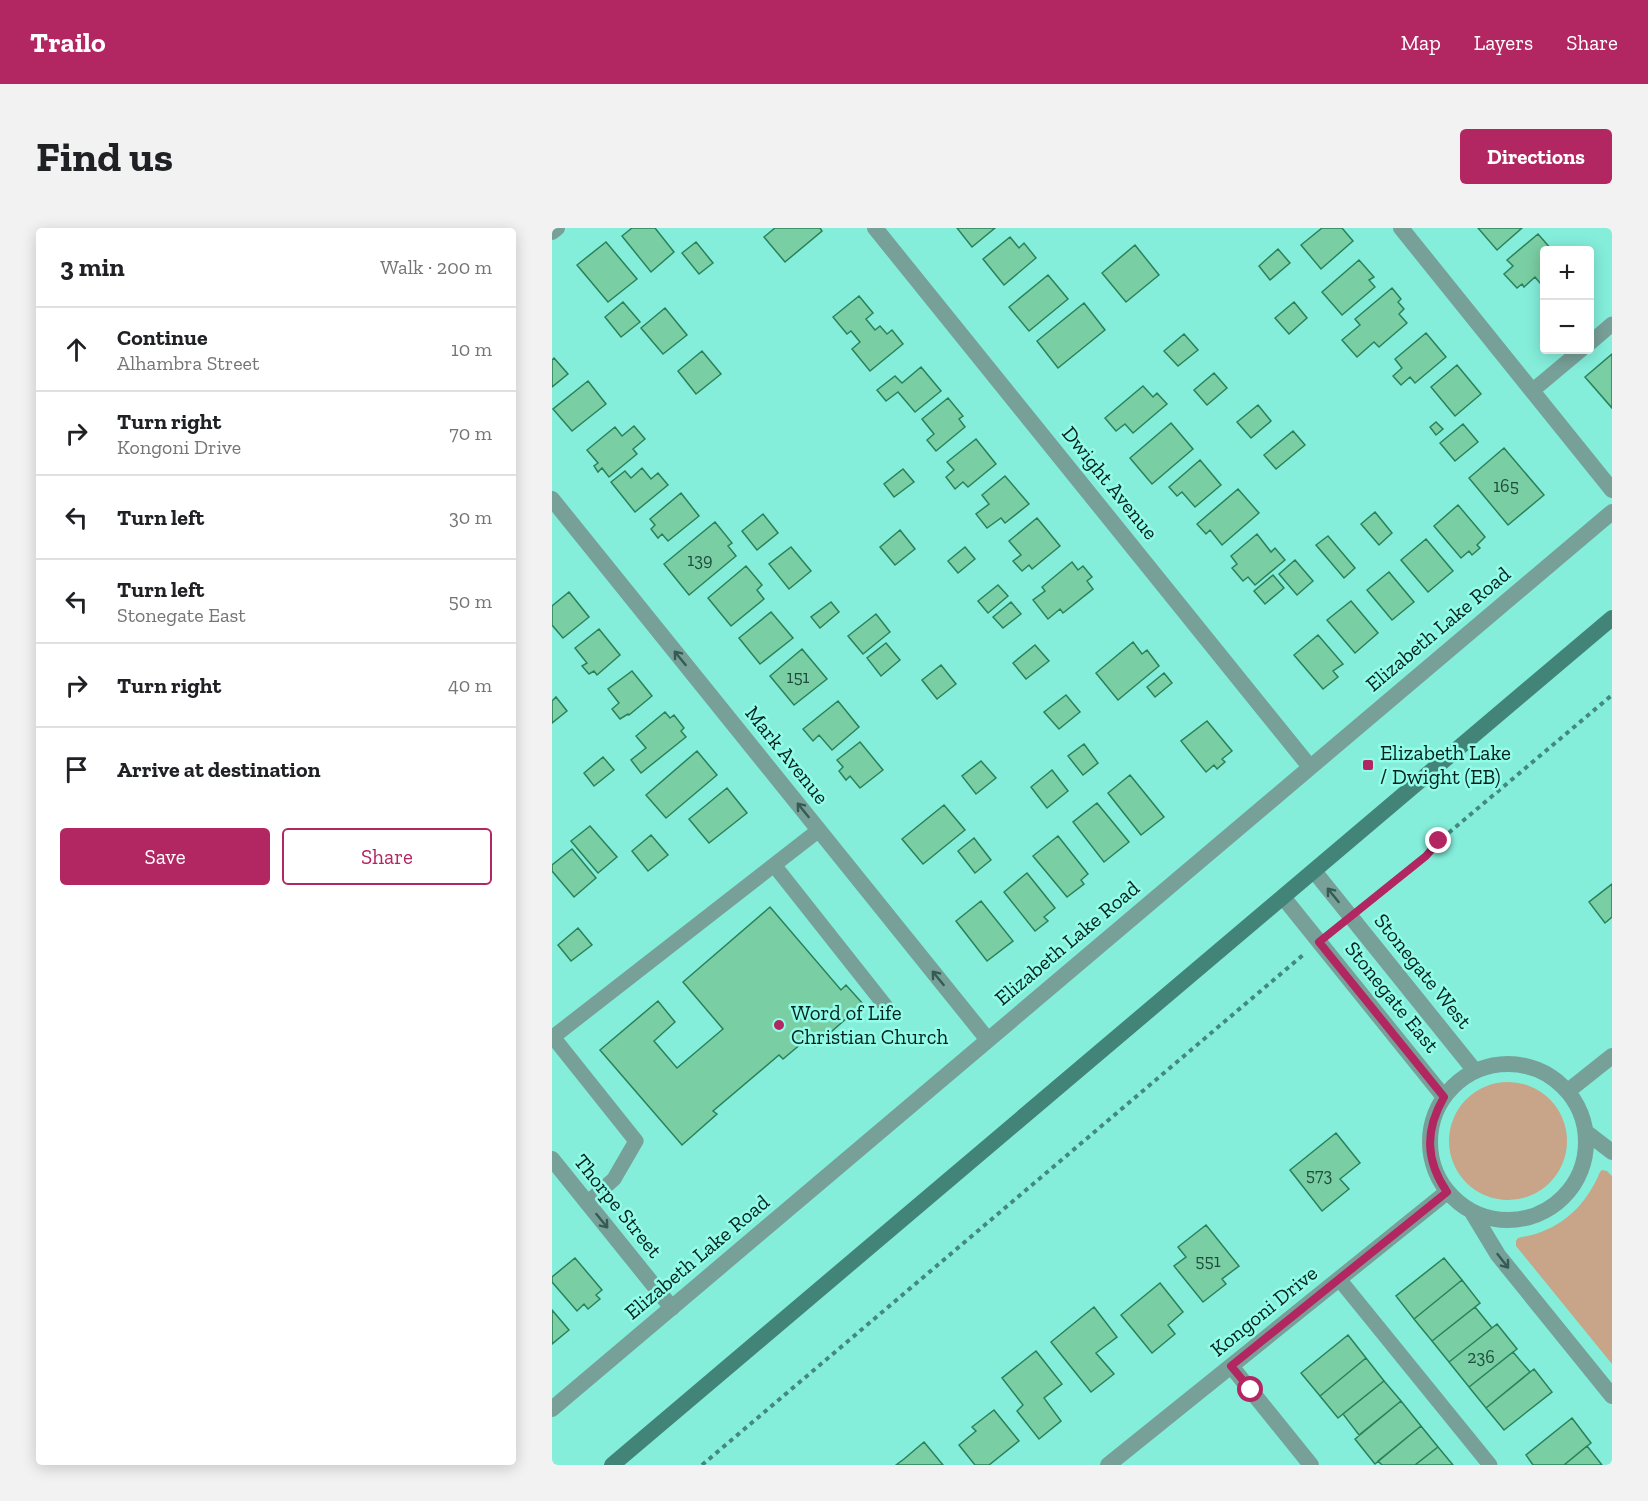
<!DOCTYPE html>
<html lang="en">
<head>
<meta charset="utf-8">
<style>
	:root { --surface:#fff; --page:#f2f2f2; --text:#202124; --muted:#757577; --line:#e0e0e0; --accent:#b22662 }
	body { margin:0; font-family:"Zilla Slab",serif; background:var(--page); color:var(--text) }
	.controls { position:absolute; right:18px; top:18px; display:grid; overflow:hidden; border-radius:6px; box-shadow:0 3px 15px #0003 }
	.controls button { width:54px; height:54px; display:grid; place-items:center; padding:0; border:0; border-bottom:2px solid var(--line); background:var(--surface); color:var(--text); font:30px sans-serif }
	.stop { position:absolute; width:18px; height:18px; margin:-14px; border:4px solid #b22662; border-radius:50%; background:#fff }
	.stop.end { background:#b22662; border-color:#fff; box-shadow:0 2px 6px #0008 }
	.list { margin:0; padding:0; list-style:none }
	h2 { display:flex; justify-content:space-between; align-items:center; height:78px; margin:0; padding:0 24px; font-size:26px }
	h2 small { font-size:20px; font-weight:400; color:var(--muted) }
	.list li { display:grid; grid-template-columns:39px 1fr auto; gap:18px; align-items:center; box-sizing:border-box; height:84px; padding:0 24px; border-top:2px solid var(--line) }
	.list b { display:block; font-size:22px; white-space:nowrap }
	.list p { margin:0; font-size:20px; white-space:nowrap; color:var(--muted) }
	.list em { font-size:20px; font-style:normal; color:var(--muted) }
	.actions { display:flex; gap:12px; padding:18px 24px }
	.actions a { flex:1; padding:14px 0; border:2px solid var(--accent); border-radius:6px; text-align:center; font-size:21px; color:var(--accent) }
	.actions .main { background:var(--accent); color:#fff }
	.icon { flex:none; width:33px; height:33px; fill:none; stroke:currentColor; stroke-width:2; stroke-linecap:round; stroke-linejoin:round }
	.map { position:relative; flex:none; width:1060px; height:1237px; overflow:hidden; border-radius:6px }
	header { display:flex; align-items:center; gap:36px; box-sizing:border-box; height:84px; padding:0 30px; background:var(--accent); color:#fff }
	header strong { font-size:28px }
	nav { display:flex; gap:33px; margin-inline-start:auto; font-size:21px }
	.intro { display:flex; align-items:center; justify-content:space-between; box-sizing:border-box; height:144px; padding:0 36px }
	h1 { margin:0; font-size:42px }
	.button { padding:15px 27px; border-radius:6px; background:var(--accent); color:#fff; font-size:21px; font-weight:700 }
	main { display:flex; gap:36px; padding:0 36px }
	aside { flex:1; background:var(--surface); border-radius:6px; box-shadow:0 3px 15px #0003 }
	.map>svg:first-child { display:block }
	.green { fill:#c8a488 }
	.building { fill:#7acea3; stroke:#2a825b; stroke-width:1.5 }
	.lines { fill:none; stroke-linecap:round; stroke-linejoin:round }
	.path { stroke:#43897d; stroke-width:4; stroke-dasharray:4.5 4.5; stroke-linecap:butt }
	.service { stroke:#77a098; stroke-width:15 }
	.minor { stroke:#77a098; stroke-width:16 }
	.secondary { stroke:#438479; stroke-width:16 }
	.oneway { stroke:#365b54 }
	.route { stroke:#b22662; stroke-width:8 }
	.poi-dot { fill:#b22662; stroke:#92fce8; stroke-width:2 }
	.labels { text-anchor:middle; stroke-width:5; stroke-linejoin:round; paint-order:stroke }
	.number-label { font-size:18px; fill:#1e4d3e }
	.street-label { font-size:21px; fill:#00221d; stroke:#92fce8 }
	.poi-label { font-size:21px; fill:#00221d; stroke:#92fce8; text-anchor:start }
</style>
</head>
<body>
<header>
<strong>Trailo</strong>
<nav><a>Map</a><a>Layers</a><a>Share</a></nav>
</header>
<div class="intro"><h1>Find us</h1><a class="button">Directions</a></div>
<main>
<aside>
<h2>3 min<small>Walk · 200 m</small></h2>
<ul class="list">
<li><svg class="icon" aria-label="ahead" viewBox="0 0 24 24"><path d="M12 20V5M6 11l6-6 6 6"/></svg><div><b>Continue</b><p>Alhambra Street</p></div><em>10 m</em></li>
<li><svg class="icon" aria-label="right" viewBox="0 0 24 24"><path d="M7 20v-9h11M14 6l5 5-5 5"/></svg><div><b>Turn right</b><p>Kongoni Drive</p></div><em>70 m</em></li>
<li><svg class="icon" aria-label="left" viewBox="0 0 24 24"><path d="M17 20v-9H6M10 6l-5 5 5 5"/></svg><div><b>Turn left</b></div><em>30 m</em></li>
<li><svg class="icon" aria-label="left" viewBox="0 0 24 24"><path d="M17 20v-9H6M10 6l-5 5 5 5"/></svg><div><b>Turn left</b><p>Stonegate East</p></div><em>50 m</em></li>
<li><svg class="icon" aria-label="right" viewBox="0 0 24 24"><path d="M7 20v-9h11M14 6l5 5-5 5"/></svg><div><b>Turn right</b></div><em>40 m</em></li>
<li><svg class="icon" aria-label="arrive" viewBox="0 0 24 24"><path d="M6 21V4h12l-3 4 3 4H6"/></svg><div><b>Arrive at destination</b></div></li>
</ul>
<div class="actions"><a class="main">Save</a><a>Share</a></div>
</aside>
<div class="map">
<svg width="1060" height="1237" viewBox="0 0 1060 1237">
	<rect width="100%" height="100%" fill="#84eedb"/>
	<!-- green -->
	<path class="green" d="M897 913a59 59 0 1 1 118 0a59 59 0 1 1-118 0Z
		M1050,942L1055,943L1060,948V1136L964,1018V1013L966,1010C974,1008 982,1007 989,1004C1018,993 1036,972 1048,944Z"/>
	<!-- building -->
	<path class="building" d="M80,0H103L122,24L99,44L70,8Z
		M223,0H268L270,3L233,34L212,9Z
		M405,0H443L420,19Z
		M770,0H790L801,13L769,41L749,17Z
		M926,0H970L945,22Z
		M986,6L1000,22H993V61L983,49L972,59L970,56L965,60L952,46L961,38L955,32Z
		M458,9L467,20L472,15L484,30L452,57L431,31Z
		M54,14L85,51L56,74L25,37Z
		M144,14L161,35L147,46L130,25Z
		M583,17L607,47L574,74L550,45Z
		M726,21L738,35L718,52L707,38Z
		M807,32L822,49L817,52L823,59L790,87L770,64Z
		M496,47L516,71L477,103L457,79Z
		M840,60L849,71L846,74L852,81L847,86L855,95L827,119L822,114L805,129L790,112L808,97L803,91Z
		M307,68L321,85L314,91L323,102L328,98L335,106L340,102L351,116L318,143L300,121L308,114L299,103L295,106L281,89Z
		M71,74L88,94L69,109L53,89Z
		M742,74L755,90L737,106L723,90Z
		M532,75L553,102L506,140L485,113Z
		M113,80L135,107L111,126L89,100Z
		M874,105L894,129L863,155L858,149L849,157L841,148L850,140L843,131Z
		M632,106L646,122L626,138L612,123Z
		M150,123L169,146L144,166L126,143Z
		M1060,126V180L1033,149Z
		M2,130L16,146L0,159V132Z
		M905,137L929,166L903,188L879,159Z
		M369,139L389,163L363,184L346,164L334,173L325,162L343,148L350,155Z
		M662,145L675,160L655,177L642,162Z
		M36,153L54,176L20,203L1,181Z
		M591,158L601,169L605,165L615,176L581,205L573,196L564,203L553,190Z
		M396,170L411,188L407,191L413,199L384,223L375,212L382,206L370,191Z
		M706,177L719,193L699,210L685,194Z
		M884,194L891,201L884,207L878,199Z
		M619,195L641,221L600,256L578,230Z
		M911,196L926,214L903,233L888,215Z
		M82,198L93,211L81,221L85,226L57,249L50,240L46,244L42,238L46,235L35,222L63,199L70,208Z
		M741,203L753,217L724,241L712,227Z
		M424,211L444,236L416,259L411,254L403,261L394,249L402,242L395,234Z
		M952,220L992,267L956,297L917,250Z
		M648,232L669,257L643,279L630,264L625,268L617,259Z
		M90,240L99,251L106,245L116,257L83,284L59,254L73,243L79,250Z
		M351,241L362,254L342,269L332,256Z
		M453,248L477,276L453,295L449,290L435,300L424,286L437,276L430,267Z
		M686,261L707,285L670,317L658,302L654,306L645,296Z
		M129,265L147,288L116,313L110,306L106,310L99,301L103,297L98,291Z
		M906,277L933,309L925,317L928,320L920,327L917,323L909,330L882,298Z
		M823,284L840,305L827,317L809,296Z
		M211,286L226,305L205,322L190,303Z
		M485,290L508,318L480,341L477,337L470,343L461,333L469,327L457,313Z
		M163,294L180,315L176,318L184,328L137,367L112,336Z
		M348,302L363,321L343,337L328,319Z
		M705,306L719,324L723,320L733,332L703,357L696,349L691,353L680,340L685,336L679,328Z
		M776,308L803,340L792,350L764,317Z
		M874,311L901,343L876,364L849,332Z
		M239,319L259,343L237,361L217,336Z
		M413,319L423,331L406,345L396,333Z
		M743,332L761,353L745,367L727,346Z
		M520,334L526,342L531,338L540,349L535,353L541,361L511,385L508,381L496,391L481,372L493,363L490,359Z
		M194,338L210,357L205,362L212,371L179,398L156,370Z
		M837,344L862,374L840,392L815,362Z
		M721,347L732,360L713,376L702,363Z
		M446,357L456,368L436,385L426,373Z
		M17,364L37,389L11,410L0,397V378Z
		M799,373L826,405L803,425L775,392Z
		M279,374L287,384L268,400L259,389Z
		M459,374L469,386L451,400L441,389Z
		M219,384L241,410L208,436L187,410Z
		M324,386L338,404L311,426L296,408Z
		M47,401L68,427L45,447L42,443L37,446L30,438L35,435L23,420Z
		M766,407L791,436L781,443L786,449L771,461L742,427Z
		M581,414L590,426L595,422L607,438L566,472L544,445Z
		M334,415L348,432L329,448L315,430Z
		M483,417L497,433L474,451L461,435Z
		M250,421L275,451L242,477L218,448Z
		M389,437L404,456L385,471L370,452Z
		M80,443L100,468L77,487L76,486L68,491L60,481L67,475L56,461Z
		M612,445L620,455L603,469L595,459Z
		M514,467L528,484L507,501L492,484Z
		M4,469L15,483L0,495V473Z
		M286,473L307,499L280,522L267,507L261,513L251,501Z
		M113,484L118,490L122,487L132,500L129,503L134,509L89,545L79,532L94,520L84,508Z
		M655,493L680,523L670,531L673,534L665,541L662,537L654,544L629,513Z
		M308,514L331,542L308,560L298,548L294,552L287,543L291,539L285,532Z
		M532,516L546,535L531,547L516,528Z
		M145,523L165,547L114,590L94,567Z
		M51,529L62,542L42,558L32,545Z
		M429,533L444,550L424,566L410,548Z
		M500,542L516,563L495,580L479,559Z
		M578,547L612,589L589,607L556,565Z
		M175,560L195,585L157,615L137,591Z
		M545,575L577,614L552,634L521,594Z
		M392,577L413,602L371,636L350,611Z
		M38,598L65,629L46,645L19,613Z
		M99,607L116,627L96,643L80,623Z
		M506,608L536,646L529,652L532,656L515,669L481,628Z
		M422,610L439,632L423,645L406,623Z
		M20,621L44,650L22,669L0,643V637Z
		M475,645L503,680L492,689L496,693L483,703L452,664Z
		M1060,656V689L1053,695L1037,674Z
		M429,673L461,713L435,733L404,693Z
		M218,679L289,762L294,757L311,776L263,818L256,810L231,831L227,827L161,883L165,886L130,917L48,822L106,773L123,794L102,813L125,840L171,801L131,754Z
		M26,700L40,717L19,733L6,717Z
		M784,905L808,935L788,951L797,961L770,983L738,942Z
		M654,997L687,1038L670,1051L674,1056L651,1074L622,1038L634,1029L626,1019Z
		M23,1030L50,1062L44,1067L48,1071L36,1081L32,1076L25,1083L0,1054V1049Z
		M892,1030L910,1052L862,1091L844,1068Z
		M910,1052L928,1075L880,1113L862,1091Z
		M608,1055L631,1084L616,1097L623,1106L600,1125L569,1087Z
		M542,1079L565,1109L544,1125L562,1146L539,1164L499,1114Z
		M923,1079L940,1100L897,1134L880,1113Z
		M0,1082L17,1102L0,1116Z
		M945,1096L965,1121L917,1159L897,1134Z
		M796,1107L814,1130L768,1168L749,1145Z
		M484,1123L510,1156L492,1170L509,1193L487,1211L465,1183L471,1177L450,1150Z
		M961,1124L978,1144L934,1180L917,1159Z
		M814,1130L832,1153L786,1190L768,1168Z
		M982,1141L1000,1164L952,1202L934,1180Z
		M832,1153L849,1173L807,1207L791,1186Z
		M849,1173L869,1198L823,1236L803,1211Z
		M442,1182L467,1213L437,1237H423L407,1217L424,1203L420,1199Z
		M1020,1190L1039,1215L1012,1237H981L974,1227Z
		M869,1198L886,1219L863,1237H830L826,1233Z
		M372,1214L391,1237H344L352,1231Z
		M1035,1218L1050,1237H1012Z
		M886,1219L901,1237H863Z"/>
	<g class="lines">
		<!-- path -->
		<path class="path" d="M815,675L874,628L887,613L1060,467
			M150,1237L751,727"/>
		<!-- service -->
		<path class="service" d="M1038,115L1060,96
			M980,163L1029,122
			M222,637L339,785
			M35,975L62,951L84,913L1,809L267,602
			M787,1051L938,1237"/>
		<!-- minor -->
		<path class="minor" d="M323,0L758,539
			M849,0L1060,262
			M0,4L5,0
			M0,271L436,812
			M762,643L923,843
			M731,669L892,869
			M878 914a78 78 0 1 1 156 0a78 78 0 1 1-156 0Z
			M1016,863L1060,828
			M1034,904L1060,924
			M0,931L120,1080
			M920,984L946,1027L1060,1168
			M679,1138L759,1237
			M0,1181L1060,284
			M556,1237L895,964"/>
		<!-- secondary -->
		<path class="secondary" d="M60,1237L1060,390"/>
	</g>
	<!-- one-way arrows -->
	<defs><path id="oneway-shaft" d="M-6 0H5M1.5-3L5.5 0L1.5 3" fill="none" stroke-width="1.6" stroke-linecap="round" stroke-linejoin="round" transform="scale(1.5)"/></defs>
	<g class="oneway">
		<use href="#oneway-shaft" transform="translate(128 430) rotate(-129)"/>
		<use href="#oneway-shaft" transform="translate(251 582) rotate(-129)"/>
		<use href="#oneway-shaft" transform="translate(781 667) rotate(-129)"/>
		<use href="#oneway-shaft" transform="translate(386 750) rotate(-129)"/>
		<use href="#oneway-shaft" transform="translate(50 993) rotate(51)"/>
		<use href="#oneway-shaft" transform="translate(951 1033) rotate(52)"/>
	</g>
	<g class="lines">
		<!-- route -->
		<path class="route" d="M699,1162L679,1138L895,964C873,932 873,902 892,869L767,714L874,628L887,613"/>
	</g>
	<!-- markers -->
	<g class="poi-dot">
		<rect x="810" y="531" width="12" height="12" rx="3"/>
		<circle cx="227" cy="797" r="6"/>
	</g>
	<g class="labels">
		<!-- number labels -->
		<g class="number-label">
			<text x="954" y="264">165</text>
			<text x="148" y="338">139</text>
			<text x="246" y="455">151</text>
			<text x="767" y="953">573</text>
			<text x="656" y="1039">551</text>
			<text x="929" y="1135">236</text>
		</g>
		<!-- street labels -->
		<g class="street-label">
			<text transform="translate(558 255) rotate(51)" y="7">Dwight Avenue</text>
			<text transform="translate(886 401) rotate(-40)" y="7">Elizabeth Lake Road</text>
			<text transform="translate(235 527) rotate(51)" y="7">Mark Avenue</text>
			<text transform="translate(515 715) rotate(-40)" y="7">Elizabeth Lake Road</text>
			<text transform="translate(871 743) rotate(51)" y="7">Stonegate West</text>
			<text transform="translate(840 769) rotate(51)" y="7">Stonegate East</text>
			<text transform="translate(66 978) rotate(51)" y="7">Thorpe Street</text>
			<text transform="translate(145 1029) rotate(-40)" y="7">Elizabeth Lake Road</text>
			<text transform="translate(712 1083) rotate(-39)" y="7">Kongoni Drive</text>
		</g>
		<!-- poi labels -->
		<g class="poi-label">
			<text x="828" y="532">Elizabeth Lake<tspan x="828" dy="24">/ Dwight (EB)</tspan></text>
			<text x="239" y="792">Word of Life<tspan x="239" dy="24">Christian Church</tspan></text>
		</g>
	</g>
</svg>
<div class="controls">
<button>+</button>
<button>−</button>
</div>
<div class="stop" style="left:699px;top:1162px"></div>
<div class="stop end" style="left:887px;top:613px"></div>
</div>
</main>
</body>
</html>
